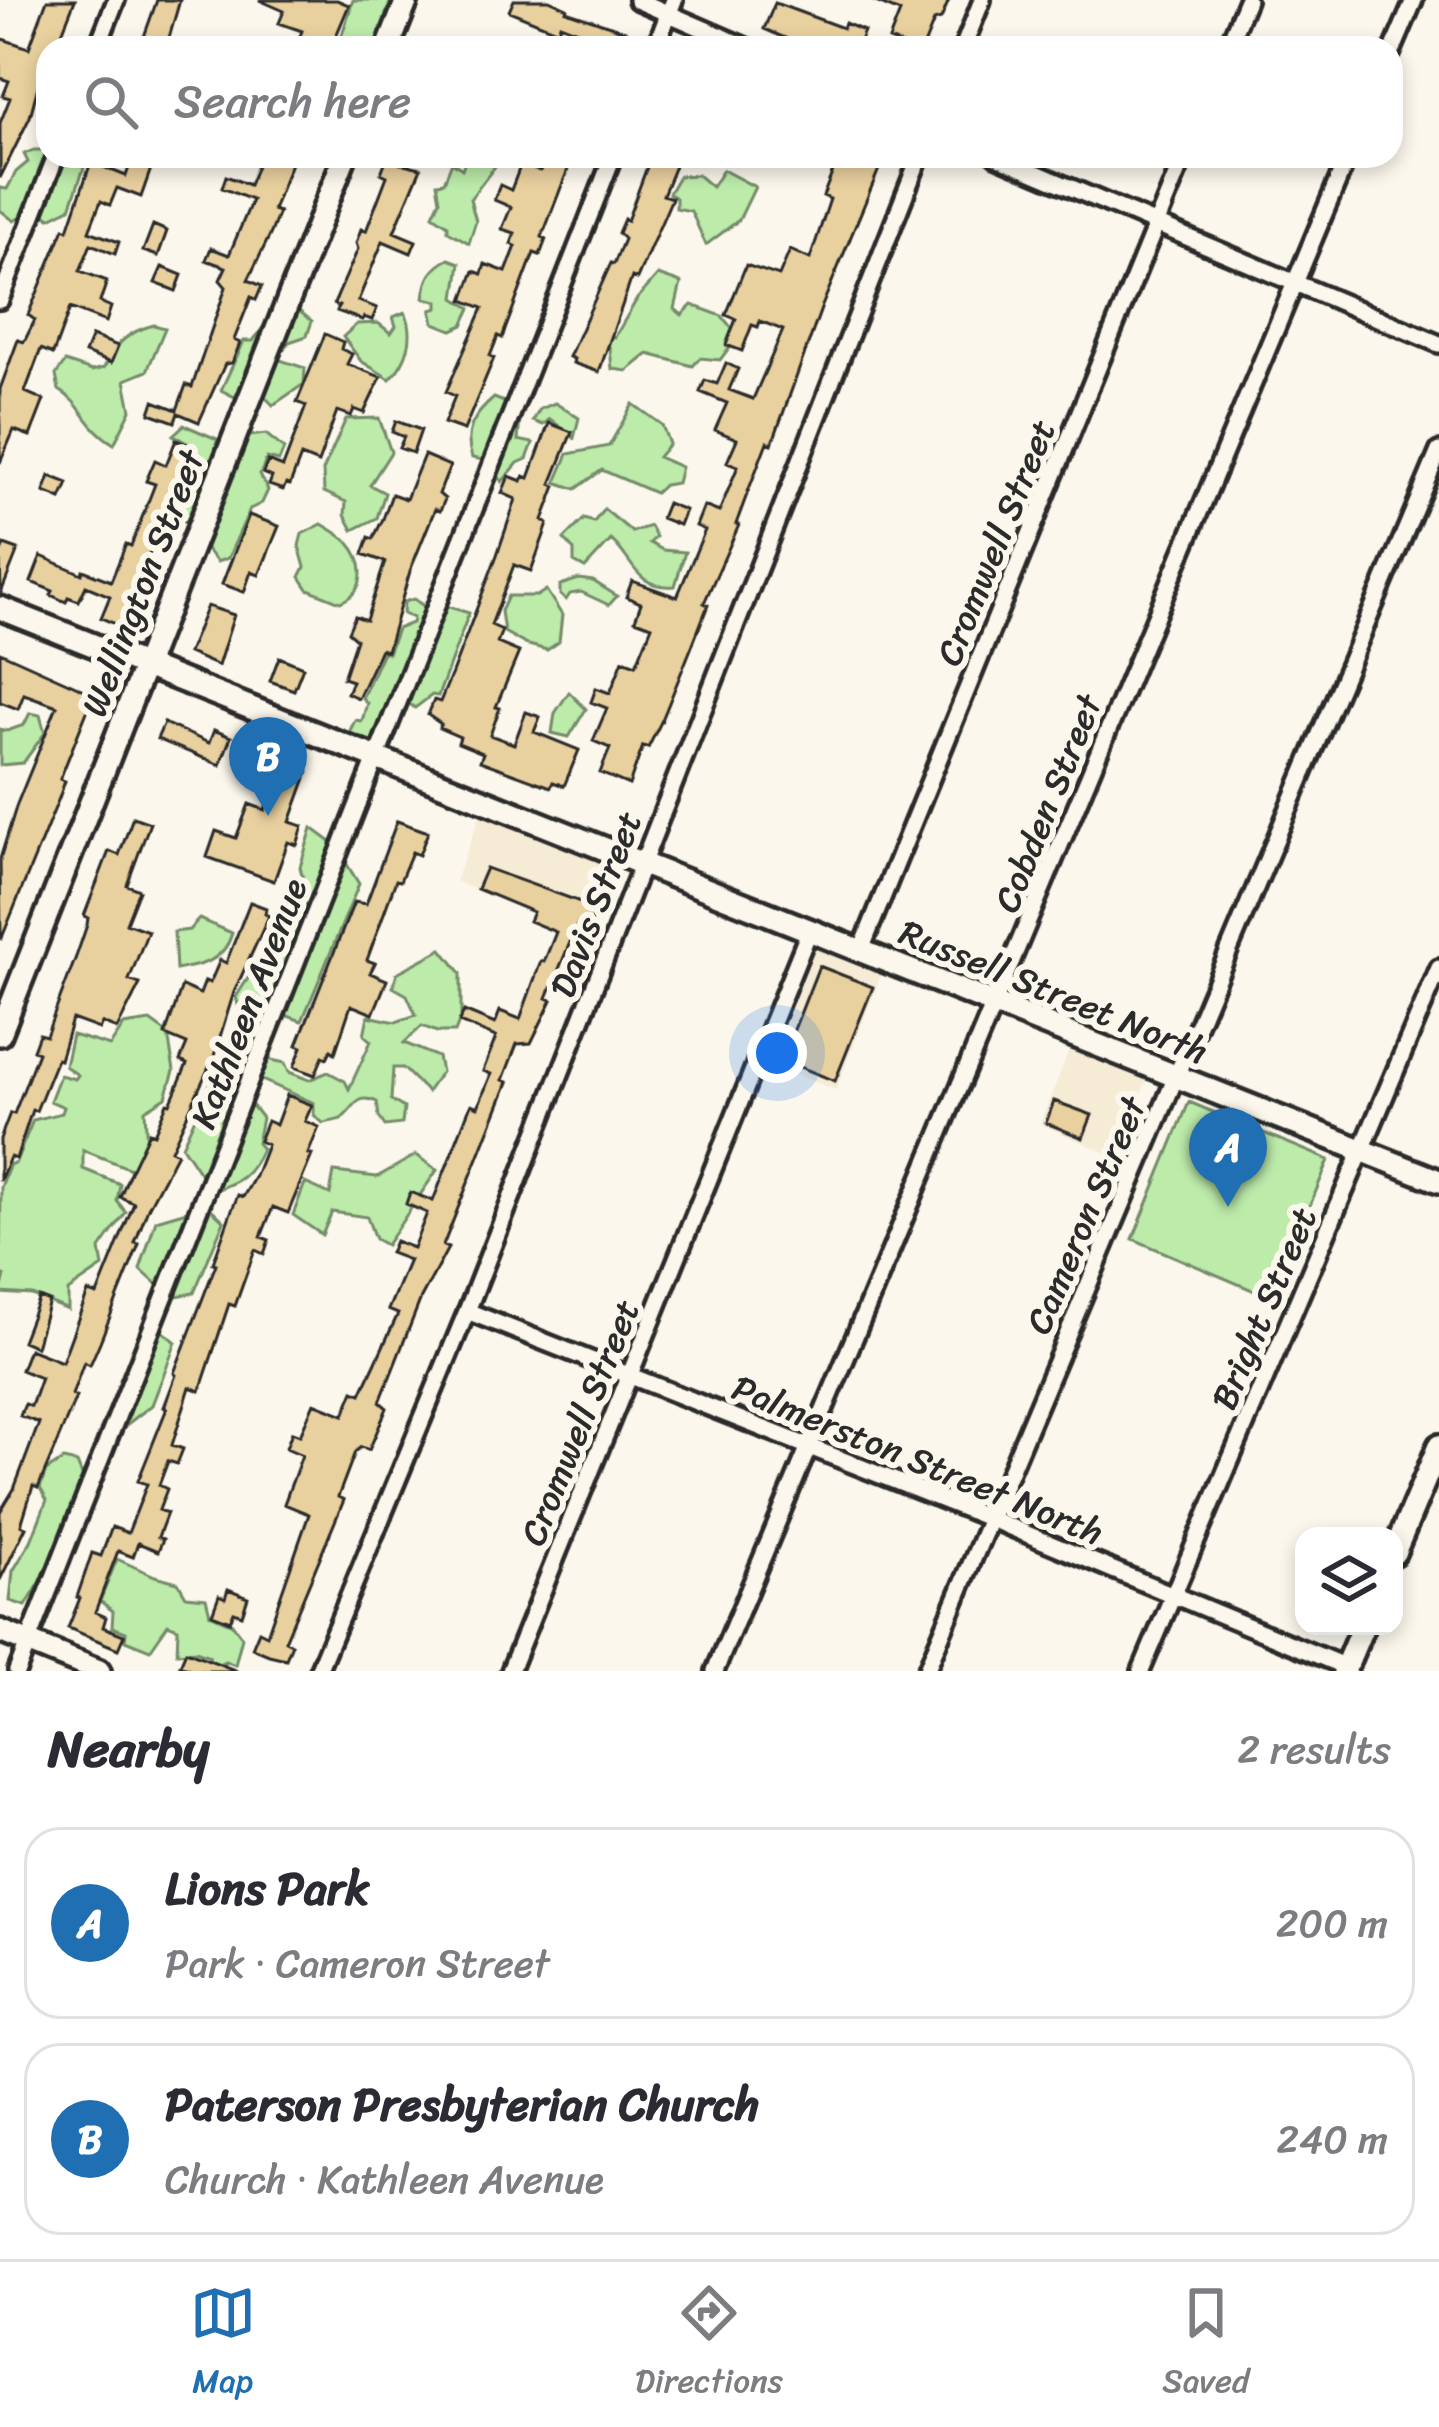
<!DOCTYPE html>
<html lang="en">
<head>
<meta charset="utf-8">
<style>
	:root { --surface:#fff; --page:#f7f7f7; --text:#2b2b33; --muted:#7c7c81; --line:#e1e1e2; --accent:#1f6fb2 }
	body { margin:0; font-family:Sriracha,sans-serif; background:var(--page); color:var(--text) }
	.controls { position:absolute; right:36px; bottom:36px; display:grid; overflow:hidden; border-radius:24px; box-shadow:0 6px 18px #0003 }
	.controls button { width:108px; height:108px; display:grid; place-items:center; padding:0; border:0; border-bottom:3px solid var(--line); background:var(--surface); color:var(--text); font:60px sans-serif }
	.you { position:absolute; left:777px; top:1053px; width:42px; height:42px; margin:-30px; border:9px solid #fff; border-radius:50%; background:#1a73e8; box-shadow:0 0 0 18px #1a73e833 }
	.badge { display:grid; place-items:center; width:78px; height:78px; border-radius:50%; background:var(--accent); color:#fff; font-size:39px; font-weight:700 }
	.pin { position:absolute; translate:-50% -99px; filter:drop-shadow(0 3px 6px #0008) }
	.pin::after { content:''; position:absolute; top:63px; width:42px; height:36px; background:inherit; clip-path:polygon(0 0,100% 0,50% 100%) }
	.list { margin:0; padding:0; list-style:none }
	h2 { display:flex; justify-content:space-between; align-items:center; height:156px; margin:0; padding:0 48px; font-size:51px }
	h2 small { font-size:39px; font-weight:400; color:var(--muted) }
	.list li { display:grid; grid-template-columns:78px 1fr auto; gap:36px; align-items:center; box-sizing:border-box; height:192px; margin:0 24px 24px; padding:0 24px; border:3px solid var(--line); border-radius:36px }
	.list b { display:block; font-size:45px; white-space:nowrap }
	.list p { margin:0; font-size:39px; white-space:nowrap; color:var(--muted) }
	.list em { font-size:39px; font-style:normal; color:var(--muted) }
	.icon { flex:none; width:66px; height:66px; fill:none; stroke:currentColor; stroke-width:2; stroke-linecap:round; stroke-linejoin:round }
	.map { position:relative; flex:none; width:1439px; height:1671px; overflow:hidden }
	.search { position:absolute; background:var(--surface); box-shadow:0 6px 18px #0003; left:36px; right:36px; top:36px; height:132px; display:flex; align-items:center; gap:30px; box-sizing:border-box; padding:0 42px; border-radius:36px; color:var(--muted); font-size:45px }
	.sheet { height:588px; background:var(--surface) }
	nav { display:flex; justify-content:space-around; align-items:center; box-sizing:border-box; height:168px; border-top:3px solid var(--line); background:var(--surface); font-size:33px; color:var(--muted) }
	nav a { display:grid; justify-items:center; gap:6px }
	nav .on { color:var(--accent) }
	.map>svg:first-child { display:block }
	.built { fill:#f6ebd5 }
	.green { fill:#bcebaa; stroke:#748b6a; stroke-width:3 }
	.building { fill:#e9d09f; stroke:#2b2b2b; stroke-width:3 }
	.lines { fill:none; stroke-linecap:round; stroke-linejoin:round }
	.street-casing { stroke:#2b2b2b; stroke-width:24 }
	.secondary-casing { stroke:#2b2b2b; stroke-width:30 }
	.street { stroke:#fbf7ec; stroke-width:15 }
	.secondary { stroke:#fbf7ec; stroke-width:21 }
	.labels { text-anchor:middle; stroke-width:12; stroke-linejoin:round; paint-order:stroke }
	.street-label { font-size:36px; fill:#2b2b2b; stroke:#fbf7ec }
</style>
</head>
<body>
<div class="map">
<svg width="1439" height="1671" viewBox="0 0 1439 1671">
	<rect width="100%" height="100%" fill="#fbf7ec"/>
	<filter id="ink" filterUnits="userSpaceOnUse"><feTurbulence type="fractalNoise" baseFrequency=".00833" numOctaves="2"/><feDisplacementMap in="SourceGraphic" scale="24" xChannelSelector="R" yChannelSelector="G"/><feConvolveMatrix kernelMatrix="1 2 1 2 8 2 1 2 1" color-interpolation-filters="sRGB"/></filter>
	<g filter="url(#ink)">
		<!-- built -->
		<path class="built" d="M481,814L622,869L594,939L455,881Z
			M815,949L881,975L836,1090L770,1065Z
			M1069,1050L1146,1081L1117,1157L1040,1124Z"/>
		<!-- green -->
		<path class="green" d="M353,0H391L378,36L381,48H344L340,41Z
			M34,150H48V156L27,213L14,221L0,210V188L7,189L16,172L28,162L24,154Z
			M57,156H88L70,208L50,218L42,212Z
			M467,156L515,158L512,165L499,161L470,199L476,221L469,243L448,231V225L433,215L440,200L437,183L444,182L452,162L462,169Z
			M723,170L755,187L739,220L706,245L691,211L676,208V198L669,193L679,176L698,175L712,187Z
			M449,259L460,263L455,298L471,308L463,325L452,330L434,323L431,310L438,308V301L424,298C426,279 431,268 449,259Z
			M658,275L681,283L675,309L682,315L692,305L722,316L738,336L720,360L700,358L693,366L648,354L627,371L612,369L610,348L603,346L607,336L615,337L637,299Z
			M299,311L312,321L307,336L289,342L277,359L305,368L304,384L273,405L262,394L243,401L221,390L244,341H253L264,326L283,335Z
			M405,312C416,335 408,361 390,379L361,361L343,337L357,324L378,323L391,333L396,326L393,317Z
			M154,325L165,328L147,371L125,380L131,410L114,444C83,425 84,405 59,390L56,375L65,362L92,371L104,368C114,344 129,331 154,325Z
			M494,398L514,406L520,419L518,440L533,443L527,459L518,463L502,482L489,461L472,458C463,431 474,415 494,398Z
			M555,403L579,418L574,438L550,419L543,425L533,421L540,409Z
			M633,404L662,425L669,444L658,457L681,467L677,483L664,485L655,493L602,470L576,489L556,482L568,454L609,446Z
			M379,418L391,452L370,485L385,493L377,518L353,530L345,515L346,502L324,492L323,471L346,419Z
			M184,425L217,439L214,463L227,469L249,436L266,434L284,449L279,461L267,458L260,475L268,490L262,503L250,509L228,558L217,562L205,548L220,505L218,495L195,522L171,520L194,447L173,435Z
			M604,509L632,532L650,526L656,537L650,543L663,550L685,552L675,586C635,590 633,558 611,540L585,568L574,562V550L564,539L584,519L594,522Z
			M322,524C330,529 341,535 348,542C366,562 367,592 340,602L308,589L300,577L305,567L299,546L302,534Z
			M579,579L593,581L617,596L609,605L581,592L570,594L566,600L560,595V585Z
			M546,590L562,615L559,642L547,650L525,644L504,632L501,611L508,596H537Z
			M414,599L425,607L416,631L432,636L446,606L469,613L438,696L432,695L415,708L394,693L390,698L403,708L394,730L366,747L346,739L355,720L362,721L367,703L362,698L383,652L388,653L397,629L412,623L413,618L403,614L404,602Z
			M569,692L586,709L569,737L552,733L555,713Z
			M30,713L40,715L45,733L23,763L0,765V729L7,731L24,725Z
			M312,828L335,845L359,884L302,1021L282,1014L261,1039L247,1038L236,997L261,958L282,907L298,906L307,895L300,867Z
			M199,919L232,933C224,961 203,965 176,970L174,932L189,930Z
			M442,949L461,973V1017L455,1032H437L422,1026L404,1043L438,1057L441,1072L427,1092L403,1068H393L391,1100L404,1108L402,1124L385,1126L379,1117L377,1102C356,1092 355,1109 341,1119C339,1120 324,1123 323,1123L314,1115V1103L255,1077L263,1058L285,1063L289,1072L309,1080L328,1072L345,1081L349,1089L371,1041L364,1035L368,1016L396,1022L416,1015L407,995L393,987L397,973Z
			M150,1021L168,1034L174,1071L166,1097L145,1110L147,1148L133,1170L83,1150V1169L120,1184L117,1201L126,1212L100,1249L103,1267L68,1291V1310L32,1295L0,1293L5,1276L0,1272L1,1187L10,1164H15L33,1120L62,1113L64,1107L50,1101L60,1075L75,1079L78,1075L65,1066L72,1035L110,1046L124,1025Z
			M211,1082L240,1090L262,1118L257,1143L262,1149C250,1176 240,1182 212,1191L182,1146Z
			M1189,1102L1329,1160L1271,1298L1133,1239Z
			M416,1155L437,1170L386,1245L375,1239L367,1217L332,1212L322,1235L293,1215L305,1183L330,1194L334,1172L377,1177Z
			M207,1205L224,1221L194,1293L171,1297L140,1269L156,1220Z
			M159,1328L176,1342L152,1405L117,1432L115,1395Z
			M63,1460L77,1463L83,1478L47,1571L26,1606L10,1601L13,1571L31,1541L47,1500L40,1488L46,1471Z
			M117,1559L155,1576L178,1582L186,1596L206,1598L210,1614L232,1624L242,1637L235,1665L225,1661L212,1667L209,1656L196,1651L177,1653L178,1628L168,1624L150,1650L125,1640L126,1632L112,1627L113,1611L100,1601Z"/>
		<!-- building -->
		<path class="building" d="M47,0H75L56,48H48L30,117L0,178V123L10,98L3,96L9,81L0,78V38L29,48Z
			M157,0H180L169,38L193,48H140Z
			M259,0H337L349,5L331,48H295L302,31L279,23L284,11Z
			M514,0H549L567,8L566,11L625,31L618,47L560,24L558,31L509,11Z
			M871,0H949L941,19L934,21L923,48H910L889,40L900,12Z
			M775,3L843,28L845,23L864,31L857,48H808L764,29Z
			M133,156L154,160L141,197L117,188L110,205L101,201L89,231L119,242L115,254L91,244L80,271L107,281L100,302L111,307L106,322L70,308L53,354L41,349L25,392L44,400L30,436L14,430L0,463V389L18,340L24,342L35,320L28,315L64,228L68,230L91,162L126,176Z
			M261,156L291,163L273,210L279,212L271,233L248,280L262,286L256,300L251,297L234,340L240,343L232,363L225,364L199,422L178,413L175,422L150,413L154,401L177,410L186,385L192,387L226,287L220,280L226,267L206,260L211,248L229,255L252,200L222,188L226,176L249,185Z
			M546,156H571L570,164L542,237L546,239L540,255L534,253L502,338L498,336L490,356L494,358L464,430L444,423L455,396L446,392L483,308L463,300L474,271L482,274L485,264L506,272L516,246L511,244L515,233L502,229L511,207L494,200L500,185L511,190L521,164L540,171Z
			M651,156H679L663,195L672,198L637,279L632,277L599,372L573,363L574,359L569,357L611,263L614,264L624,239L618,233L624,219L627,221Z
			M839,156H876L875,159L882,162L822,306L772,444L767,442L749,489L736,524L739,525L704,603L708,605L690,651L662,720L648,748L643,746L629,785L600,773L610,748L593,741L607,708L591,702L596,688L610,693L623,660L636,665L652,626L635,620L641,603L626,597L632,581L677,597L705,530L696,526L704,506L719,512L738,466L727,462L737,439L715,430L727,403L700,392L705,380L717,384L726,363L738,369L729,390L753,399L783,330L760,321L758,327L752,325L742,351L726,345L736,319L726,315L746,265L779,276L790,250L810,259L830,199L823,196Z
			M386,160L421,168L394,232L416,241L411,253L383,241L358,301L377,308L372,320L364,317L362,320L337,311L339,306L334,304L358,249L356,243L361,229L366,231L387,176L381,173Z
			M153,225L167,231L158,256L143,251Z
			M162,267L182,275L176,291L155,283Z
			M325,334L343,342L341,349L352,354L347,364L381,377L364,413L354,409L351,416L337,411L318,463L301,456L290,485L286,484L283,490L269,485L272,477L263,473L268,461L283,467L306,406L297,402Z
			M92,336L118,346L111,363L85,353Z
			M396,421L421,430L413,453L399,448L404,437L392,432Z
			M549,423L572,432L551,484L556,486L543,520L548,524L531,571L514,565L491,625L502,630L497,643L519,652L496,707L500,708L490,735L514,744L526,712L540,717L534,732L579,750L564,786L553,782L551,787L480,761L483,753L458,743L460,737L439,728L441,724L428,715L434,700L440,702L452,673L497,555L516,499L502,493L509,476L522,481L524,476L529,478Z
			M176,440L194,447L148,557L144,556L120,626L101,618L110,596L86,586L79,601L68,597L66,602L51,595L53,591L31,582L41,556L82,574L83,570L111,581L126,544L131,546L155,484L146,481L155,460L166,465Z
			M424,455L450,466L439,494L445,499L440,511L435,509L410,571L387,651L381,649L358,698L347,693L352,681L343,678L356,639L348,632L355,616L366,620L385,562L363,554L369,537L373,539L383,519L392,494L406,499Z
			M50,476L68,483L61,499L44,492Z
			M667,503L685,510L679,525L661,518Z
			M249,515L279,526L259,575L251,572L244,592L222,584Z
			M4,545L18,550L1,593L0,554Z
			M207,606L234,615L218,666L188,653Z
			M0,652L100,697L94,712L88,709L60,779L65,781L59,798L1,940L0,859L17,804L57,706L24,694L18,709L0,702Z
			M279,657L303,667L294,690L270,681Z
			M164,723L209,743L214,730L231,737L220,765L157,739Z
			M282,762L308,772L290,822L303,826L297,845L288,842L274,881L207,857L216,831L236,838L249,804L265,810Z
			M133,817L150,823L127,885L139,890L126,923L148,931L129,980L140,984L117,1029L102,1023L99,1029L72,1019L60,1060L57,1059L36,1111L32,1110L16,1159L10,1157L0,1181V1139L10,1113L14,1114L38,1052L33,1050L39,1034L46,1036L77,954L87,925L88,918L84,916L109,851L119,855Z
			M397,821L428,832L419,855L412,852L400,881L396,880L367,960L375,963L370,973L387,980L373,1014L351,1005L335,1053L331,1050L327,1058L323,1056L315,1075L294,1067L302,1047L297,1045L354,902L366,904Z
			M486,868L597,908L589,928L578,923L547,998L552,1000L531,1043L517,1044L503,1080L508,1082L443,1246L448,1248L421,1298L380,1402L387,1408L369,1450L361,1447L355,1452L338,1497L344,1500L285,1641L292,1644L286,1659L269,1655L252,1648L259,1631L267,1635L309,1514L284,1504L302,1455L286,1448L292,1432L300,1435L314,1403L344,1415L354,1391L361,1394L398,1314L388,1310L409,1260L390,1253L395,1241L413,1248L427,1213L406,1204L410,1192L433,1201L471,1104L478,1107L491,1074L483,1071L496,1037L459,1022L464,1011L495,1024L500,1011L520,1019L541,961L544,962L556,932L529,921L533,912L477,889Z
			M250,902L266,908L265,914L269,916L234,992L214,1056L171,1150L177,1153L148,1208L135,1243L139,1244L100,1342L90,1365L84,1362L72,1395L76,1397L38,1488L33,1486L21,1525L26,1527L0,1580V1512L14,1489L39,1423L20,1416L25,1404L31,1406L41,1378L21,1370L29,1349L62,1362L88,1292L97,1295L134,1203L120,1197L131,1170L149,1132L154,1134L167,1103L170,1104L187,1064L180,1061L187,1044L165,1035L182,986L200,994L205,981L210,983L220,960L226,963Z
			M819,966L873,987L835,1081L782,1060Z
			M287,1095L312,1105L305,1121L319,1127L308,1154L312,1155L288,1213L273,1207L261,1237L269,1240L264,1254L255,1250L235,1306L229,1304L200,1391L190,1387L172,1445L183,1449L177,1464L168,1461L159,1485L167,1489L159,1510L167,1513L158,1537L163,1539L158,1551L138,1543L133,1557L118,1551L95,1612L106,1617L103,1627L124,1635L118,1649L68,1628L80,1598L77,1597L92,1553L101,1556L112,1527L128,1533L147,1484L138,1481L167,1408L164,1407L176,1375L174,1373L216,1264L213,1263L230,1215L238,1195L243,1197L255,1176L267,1145L259,1141L267,1121L276,1125Z
			M1054,1101L1092,1115L1083,1138L1046,1123Z
			M39,1297L49,1301L36,1347L22,1341Z
			M228,1589L248,1597L242,1615L234,1612L230,1621L212,1614L219,1595L225,1598Z
			M186,1651L235,1670L234,1671H195L180,1665Z"/>
		<g class="lines">
			<defs>
				<path id="street" d="M637,0L748,48
					M97,48L116,0
					M655,48L674,0
					M963,48L982,0
					M1227,48L1247,0
					M1391,54L1414,0
					M996,156L1439,344
					M0,300L56,156
					M861,950L1184,156
					M467,1311L991,1519L1346,1667
					M17,1671L613,156
					M318,1671L467,1311L920,156
					M510,1671L810,929
					M715,1671L1348,156
					M926,1671L1439,451
					M1141,1671L1439,968"/>
				<path id="secondary" d="M388,48L407,0
					M0,608L1439,1181
					M0,1034L345,156
					M1394,1553L1439,1446
					M0,1631L99,1671
					M1344,1671L1363,1626"/>
			</defs>
			<!-- street casing -->
			<use href="#street" class="street-casing"/>
			<!-- secondary casing -->
			<use href="#secondary" class="secondary-casing"/>
			<!-- street -->
			<use href="#street" class="street"/>
			<!-- secondary -->
			<use href="#secondary" class="secondary"/>
		</g>
	</g>
	<g class="labels">
		<!-- street labels -->
		<g class="street-label">
			<text transform="translate(995 542) rotate(-68)" y="13">Cromwell Street</text>
			<text transform="translate(142 583) rotate(-69)" y="13">Wellington Street</text>
			<text transform="translate(1047 803) rotate(-68)" y="13">Cobden Street</text>
			<text transform="translate(595 904) rotate(-69)" y="13">Davis Street</text>
			<text transform="translate(1054 991) rotate(22)" y="13">Russell Street North</text>
			<text transform="translate(248 1003) rotate(-69)" y="13">Kathleen Avenue</text>
			<text transform="translate(1085 1215) rotate(-67)" y="13">Cameron Street</text>
			<text transform="translate(1263 1308) rotate(-67)" y="13">Bright Street</text>
			<text transform="translate(579 1422) rotate(-68)" y="13">Cromwell Street</text>
			<text transform="translate(918 1459) rotate(22)" y="13">Palmerston Street North</text>
		</g>
	</g>
</svg>
<div class="controls">
<button><svg class="icon" aria-label="layers" viewBox="0 0 24 24"><path d="M12 4l9 5-9 5-9-5zM3 14l9 5 9-5"/></svg></button>
</div>
<div class="you"></div>
<div class="pin badge" style="left:1228px;top:1207px">A</div>
<div class="pin badge" style="left:268px;top:816px">B</div>
<div class="search"><svg class="icon" aria-label="search" viewBox="0 0 24 24"><circle cx="10" cy="10" r="6"/><path d="M15 15l6 6"/></svg>Search here</div>
</div>
<section class="sheet">
<h2>Nearby<small>2 results</small></h2>
<ul class="list">
<li><span class="badge">A</span><div><b>Lions Park</b><p>Park · Cameron Street</p></div><em>200 m</em></li>
<li><span class="badge">B</span><div><b>Paterson Presbyterian Church</b><p>Church · Kathleen Avenue</p></div><em>240 m</em></li>
</ul>
</section>
<nav>
<a class="on"><svg class="icon" aria-label="map" viewBox="0 0 24 24"><path d="M3 6l6-2 6 2 6-2v14l-6 2-6-2-6 2zM9 4v14M15 6v14"/></svg>Map</a>
<a><svg class="icon" aria-label="directions" viewBox="0 0 24 24"><path d="M12 3l9 9-9 9-9-9zM9 14v-3h6M13 9l2 2-2 2"/></svg>Directions</a>
<a><svg class="icon" aria-label="saved" viewBox="0 0 24 24"><path d="M7 4h10v16l-5-4-5 4z"/></svg>Saved</a>
</nav>
</body>
</html>
